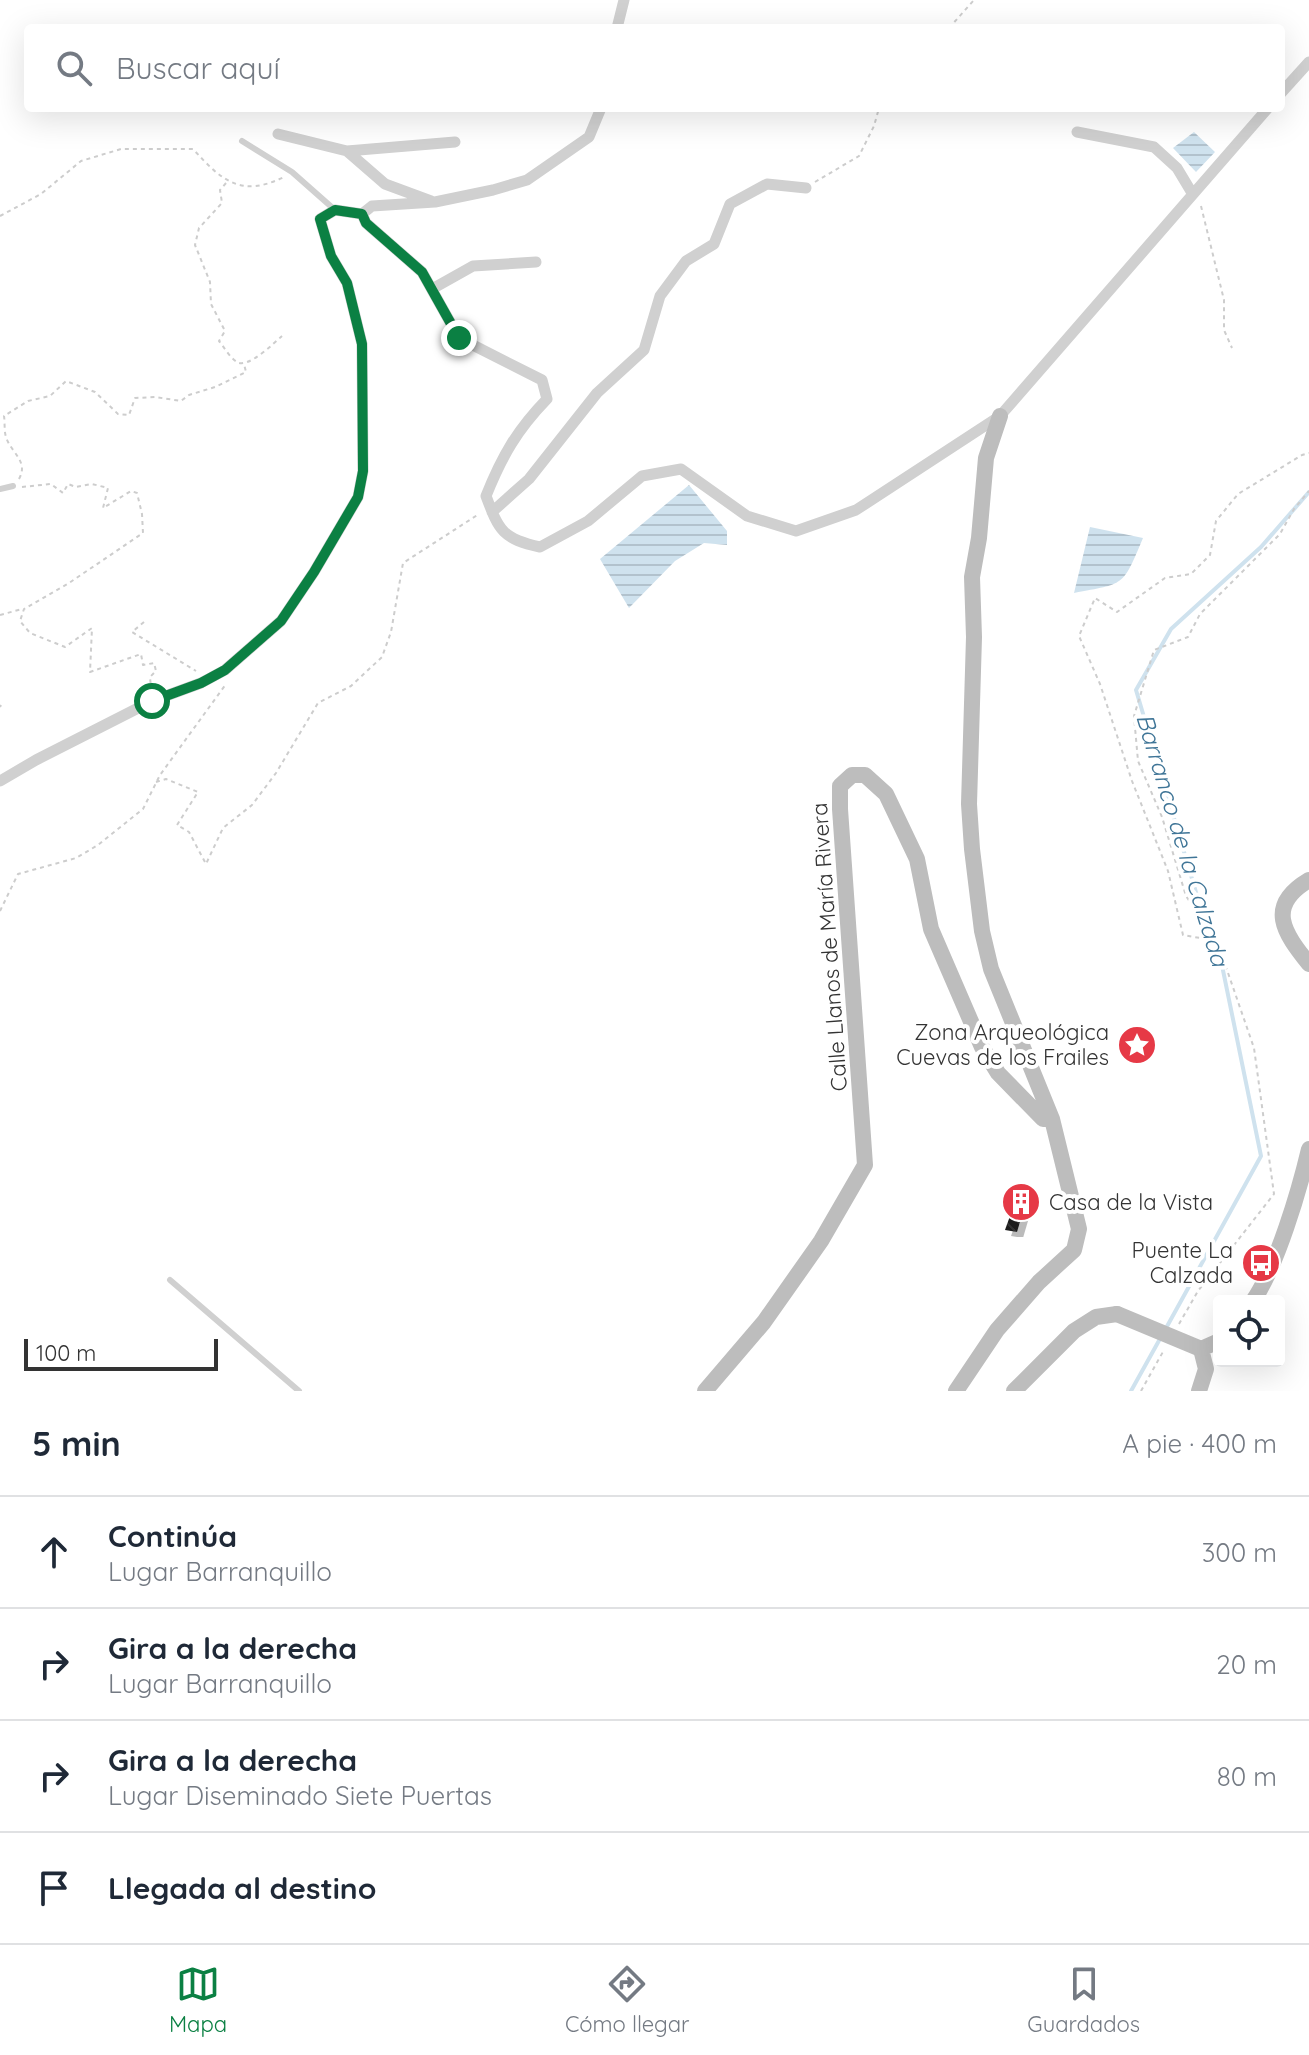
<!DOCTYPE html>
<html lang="es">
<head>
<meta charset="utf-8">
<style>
	:root { --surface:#fff; --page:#f2f2f3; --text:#1f2937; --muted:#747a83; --line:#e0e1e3; --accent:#0b8043 }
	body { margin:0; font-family:Quicksand,sans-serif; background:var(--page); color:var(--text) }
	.controls { position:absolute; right:24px; bottom:24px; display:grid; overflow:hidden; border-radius:8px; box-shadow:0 8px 32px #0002 }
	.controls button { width:72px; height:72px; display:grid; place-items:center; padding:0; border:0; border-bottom:2px solid var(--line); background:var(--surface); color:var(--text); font:40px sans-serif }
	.scale { position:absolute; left:24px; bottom:20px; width:194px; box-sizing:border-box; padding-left:8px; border:4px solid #333; border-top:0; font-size:22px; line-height:28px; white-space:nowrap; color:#333; -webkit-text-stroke:6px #fff; paint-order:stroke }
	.stop { position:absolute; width:24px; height:24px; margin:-18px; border:6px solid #0b8043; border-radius:50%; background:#fff }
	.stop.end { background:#0b8043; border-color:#fff; box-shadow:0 2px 8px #0008 }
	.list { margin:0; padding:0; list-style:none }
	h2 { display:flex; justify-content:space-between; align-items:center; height:104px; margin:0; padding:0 32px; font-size:34px }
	h2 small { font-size:26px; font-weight:400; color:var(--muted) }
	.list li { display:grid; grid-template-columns:52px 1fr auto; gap:24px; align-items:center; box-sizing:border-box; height:112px; padding:0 32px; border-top:2px solid var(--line) }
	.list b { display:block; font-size:30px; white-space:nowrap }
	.list p { margin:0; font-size:26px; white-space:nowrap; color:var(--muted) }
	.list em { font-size:26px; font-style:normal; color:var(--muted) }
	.icon { flex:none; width:44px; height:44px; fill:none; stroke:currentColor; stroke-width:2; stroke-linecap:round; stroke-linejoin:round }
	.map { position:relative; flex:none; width:1309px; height:1391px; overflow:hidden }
	.search { position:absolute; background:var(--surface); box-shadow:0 8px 32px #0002; left:24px; right:24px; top:24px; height:88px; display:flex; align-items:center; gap:20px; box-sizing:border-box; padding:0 28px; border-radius:8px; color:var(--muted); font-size:30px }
	.sheet { height:552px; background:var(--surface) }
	nav { display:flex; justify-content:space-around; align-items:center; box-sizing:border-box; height:112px; border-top:2px solid var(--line); background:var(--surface); font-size:22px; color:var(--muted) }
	nav a { display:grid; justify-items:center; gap:4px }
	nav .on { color:var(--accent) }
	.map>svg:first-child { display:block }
	.water { fill:url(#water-rules) }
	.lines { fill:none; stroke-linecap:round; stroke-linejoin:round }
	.stream { stroke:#cfe2ee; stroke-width:4 }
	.building { fill:url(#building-back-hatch); filter:url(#shadow) }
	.path { stroke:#cdcdcd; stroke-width:2; stroke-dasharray:4 4; stroke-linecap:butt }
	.lane { stroke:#d0d0d0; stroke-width:6 }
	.street { stroke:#d0d0d0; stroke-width:11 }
	.secondary { stroke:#bdbdbd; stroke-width:16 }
	.secondary-bridge { stroke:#bdbdbd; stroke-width:16 }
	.route { stroke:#0b8043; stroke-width:10 }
	.labels { text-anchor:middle; stroke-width:8; stroke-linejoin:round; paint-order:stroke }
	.street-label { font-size:22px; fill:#333; stroke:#fff }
	.poi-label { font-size:22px; fill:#333; stroke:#fff; text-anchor:end }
	.water-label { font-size:24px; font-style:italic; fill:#3f7597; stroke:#fff }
</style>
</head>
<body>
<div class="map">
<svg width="1309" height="1391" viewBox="0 0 1309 1391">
	<defs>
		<pattern id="water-rules" width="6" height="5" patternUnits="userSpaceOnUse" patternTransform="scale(2)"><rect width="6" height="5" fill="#cfe2ee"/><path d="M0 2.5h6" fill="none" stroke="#b2c2cd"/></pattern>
		<pattern id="building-back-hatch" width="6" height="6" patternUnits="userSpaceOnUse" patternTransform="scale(2)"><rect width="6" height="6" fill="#1a1a1a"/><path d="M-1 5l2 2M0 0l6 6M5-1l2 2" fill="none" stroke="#333"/></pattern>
		<filter id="shadow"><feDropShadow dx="6" dy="6" stdDeviation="0" flood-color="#0004"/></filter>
	</defs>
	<rect width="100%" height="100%" fill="#fff"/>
	<!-- water -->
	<path class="water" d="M1194,132L1215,152L1196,172L1173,148Z
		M689,485L727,531V545L704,543L675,561L629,608L600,559Z
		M1090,527L1143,538C1122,588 1125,583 1074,593Z"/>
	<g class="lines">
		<!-- stream -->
		<path class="stream" d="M1165,1330L1261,1156L1217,941L1206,926L1136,690L1171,629L1261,547L1309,492
			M1131,1391L1161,1337"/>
	</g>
	<!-- building -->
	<path class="building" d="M1020,1188L1029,1191L1017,1232L1005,1230Z"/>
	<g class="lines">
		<!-- path -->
		<path class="path" d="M949,28L974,0
			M815,182L859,156L874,126L879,108
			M226,183L220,190L222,203L199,228L195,245L210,282L211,304L225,331L219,341C224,347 230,358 237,362C248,369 274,343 282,336
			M1201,206L1224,300V330L1232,348
			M0,216L41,194L81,161L121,149H193C222,181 241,198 284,177
			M19,479C29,461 11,453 6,437C4,431 5,422 4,416L28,401L50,396L66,381L95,392L118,414L129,415L135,398L155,397L181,401L189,395L215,387L246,372L244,364
			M22,487L51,484L63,493L68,484L76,487L92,484L108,488L103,508L131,491L137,493L142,514L143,533L69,583L24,609L20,621L30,633L65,647L92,628L90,672L141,654L143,665L154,663L156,671L150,677L151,688
			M0,615L22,609
			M144,622L132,632L196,671
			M0,707L1,705
			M156,782L166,779L198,792L177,825L189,832L206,864L223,828L252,805L276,773L318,703L351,686L382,657L391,632L403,563L479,514
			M0,911L18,874L76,858L98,845L143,809L160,775L226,684
			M1216,940L1186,896L1162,817L1138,761L1134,716L1154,650L1188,637L1200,614L1280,534L1294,509L1309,491
			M1179,1324L1198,1291L1274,1194L1254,1048L1217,941L1183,935L1168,871L1132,781L1100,684L1079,636L1095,598L1117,612L1165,578L1191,574L1210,555L1216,521L1238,494L1302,455L1309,453
			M1141,1391L1164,1350"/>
		<!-- lane -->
		<path class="lane" d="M242,141L292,172L335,210
			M0,489L13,486
			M170,1280L299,1391"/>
		<!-- street -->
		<path class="street" d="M617,28L624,0
			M1281,93L1309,62
			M601,108L589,137L527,180L493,190L435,202L372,206L362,214L366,223L422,272L459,338L542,380L547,399C517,430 502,456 486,496C499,531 503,539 540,547L588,521L642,476L681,469L747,516L796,531L856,510L1000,416L1268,108
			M1077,132L1154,147L1177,168L1192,193
			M278,134L347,151L455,142
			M347,151L385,184L431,201
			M432,289L473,266L536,262
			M492,512L529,479L597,393L644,350L660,296L686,261L714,244L730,204L767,184L806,188
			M0,781L36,760L152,701L201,683L225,670L281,621L314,572L358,497L363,471L362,344L347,283L331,256L320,219L335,210L362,214"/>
		<!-- secondary -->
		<path class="secondary" d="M1309,880C1265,906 1284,933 1309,964
			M1253,1301C1277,1266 1299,1191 1309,1149
			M705,1391L764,1322L821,1241L865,1165L840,809V786L852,775H865L886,794L917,859L931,929L982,1047L998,1073L1043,1119H1052
			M956,1391L997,1330L1039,1282L1074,1250L1079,1229L1052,1119L991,969L982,931L972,849L969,804L974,637L972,577L979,538L986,458L1000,416
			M1014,1391L1074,1331L1096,1317L1117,1314
			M1199,1391L1206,1369L1201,1349L1219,1341"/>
		<!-- secondary-bridge -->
		<path class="secondary-bridge" d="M1117,1314L1201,1349"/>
	</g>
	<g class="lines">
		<!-- route -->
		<path class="route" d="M152,701L201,683L225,670L281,621L314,572L358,497L363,471L362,344L347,283L331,256L320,219L335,210L362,214L366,223L422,272L459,338"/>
	</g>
	<!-- icons -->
	<defs>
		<symbol id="sight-disc" viewBox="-11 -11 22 22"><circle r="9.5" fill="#e63946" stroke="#fff"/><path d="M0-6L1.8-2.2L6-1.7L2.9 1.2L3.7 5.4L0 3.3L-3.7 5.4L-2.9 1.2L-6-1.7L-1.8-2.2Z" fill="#fff"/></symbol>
		<symbol id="building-disc" viewBox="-11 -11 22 22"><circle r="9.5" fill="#e63946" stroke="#fff"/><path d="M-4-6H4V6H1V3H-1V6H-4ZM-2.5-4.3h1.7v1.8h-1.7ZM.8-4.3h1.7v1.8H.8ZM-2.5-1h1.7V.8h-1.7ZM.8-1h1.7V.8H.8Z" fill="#fff"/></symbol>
		<symbol id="bus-disc" viewBox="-11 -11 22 22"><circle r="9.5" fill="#e63946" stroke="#fff"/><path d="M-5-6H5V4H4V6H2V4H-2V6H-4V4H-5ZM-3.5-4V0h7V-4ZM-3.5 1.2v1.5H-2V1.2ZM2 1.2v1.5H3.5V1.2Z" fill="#fff"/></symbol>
	</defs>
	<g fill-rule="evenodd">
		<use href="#sight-disc" x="1115" y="1023" width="44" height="44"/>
		<use href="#building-disc" x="999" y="1180" width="44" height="44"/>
		<use href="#bus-disc" x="1239" y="1241" width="44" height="44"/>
	</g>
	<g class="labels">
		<!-- street labels -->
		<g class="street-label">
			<text transform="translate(829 947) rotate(-94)" y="8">Calle Llanos de María Rivera</text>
		</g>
		<!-- poi labels -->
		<g class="poi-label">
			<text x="1109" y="1040">Zona Arqueológica<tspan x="1109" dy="25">Cuevas de los Frailes</tspan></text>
			<text x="1049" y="1210" text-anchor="start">Casa de la Vista</text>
			<text x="1233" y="1258">Puente La<tspan x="1233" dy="25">Calzada</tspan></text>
		</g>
		<!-- water labels -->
		<g class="water-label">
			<text transform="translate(1182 840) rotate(73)" y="8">Barranco de la Calzada</text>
		</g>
	</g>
</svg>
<div class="controls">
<button><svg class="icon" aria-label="locate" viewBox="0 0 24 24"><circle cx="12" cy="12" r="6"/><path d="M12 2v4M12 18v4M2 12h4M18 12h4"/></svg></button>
</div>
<div class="scale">100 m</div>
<div class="stop" style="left:152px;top:701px"></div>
<div class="stop end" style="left:459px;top:338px"></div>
<div class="search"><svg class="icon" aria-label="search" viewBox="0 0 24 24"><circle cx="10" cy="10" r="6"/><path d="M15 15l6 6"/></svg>Buscar aquí</div>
</div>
<section class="sheet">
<h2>5 min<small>A pie · 400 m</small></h2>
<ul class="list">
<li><svg class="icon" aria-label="ahead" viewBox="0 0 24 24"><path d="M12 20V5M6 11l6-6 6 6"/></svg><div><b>Continúa</b><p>Lugar Barranquillo</p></div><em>300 m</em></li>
<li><svg class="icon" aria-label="right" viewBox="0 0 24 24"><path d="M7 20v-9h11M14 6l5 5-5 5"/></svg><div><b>Gira a la derecha</b><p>Lugar Barranquillo</p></div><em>20 m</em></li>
<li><svg class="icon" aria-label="right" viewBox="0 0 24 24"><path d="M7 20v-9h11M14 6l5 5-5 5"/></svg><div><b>Gira a la derecha</b><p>Lugar Diseminado Siete Puertas</p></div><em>80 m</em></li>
<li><svg class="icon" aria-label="arrive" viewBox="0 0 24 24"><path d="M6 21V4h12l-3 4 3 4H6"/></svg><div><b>Llegada al destino</b></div></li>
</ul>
</section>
<nav>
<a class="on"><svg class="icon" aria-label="map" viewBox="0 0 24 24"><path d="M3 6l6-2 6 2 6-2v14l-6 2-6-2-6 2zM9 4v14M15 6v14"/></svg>Mapa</a>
<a><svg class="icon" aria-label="directions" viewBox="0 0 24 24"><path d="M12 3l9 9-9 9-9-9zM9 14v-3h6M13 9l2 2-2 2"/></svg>Cómo llegar</a>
<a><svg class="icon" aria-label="saved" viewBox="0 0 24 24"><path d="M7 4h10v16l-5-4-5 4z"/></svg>Guardados</a>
</nav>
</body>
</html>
